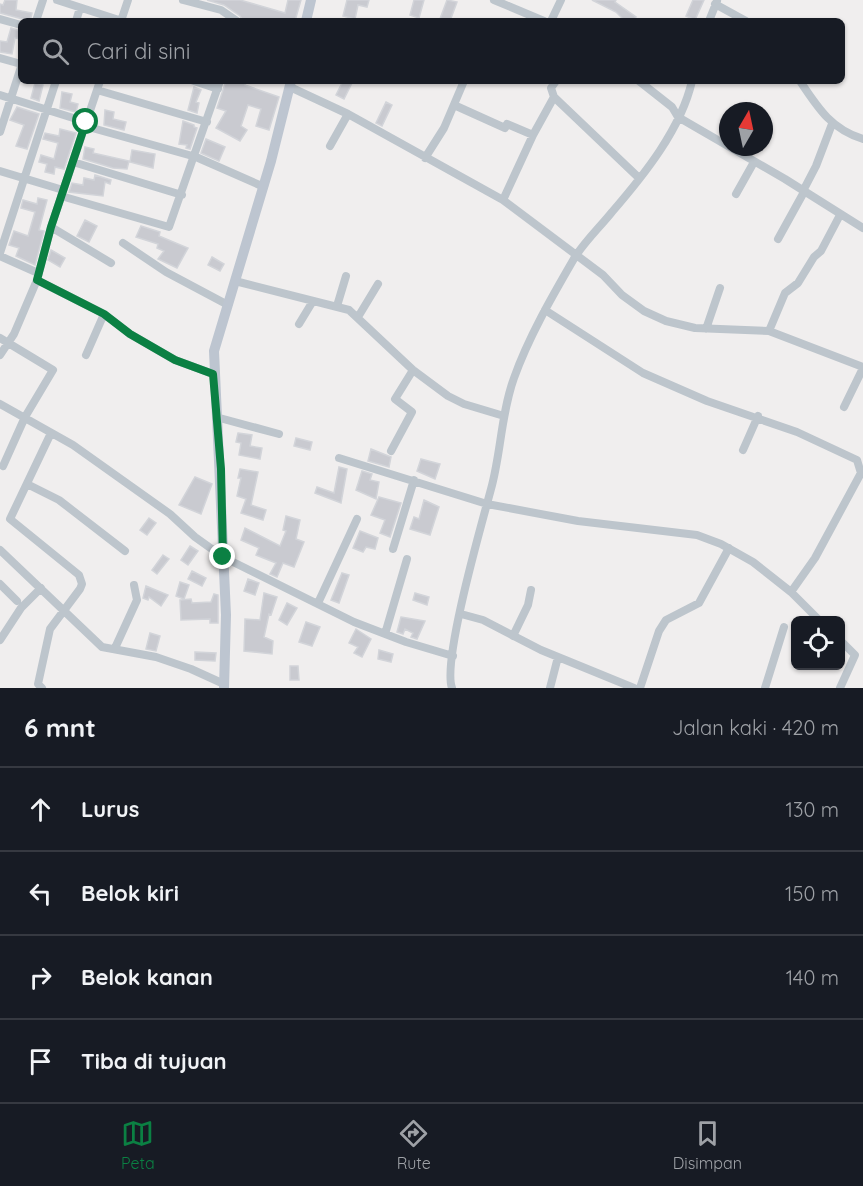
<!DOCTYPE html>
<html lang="id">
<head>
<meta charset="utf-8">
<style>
	:root { --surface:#171b24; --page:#242831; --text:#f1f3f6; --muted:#9ea1a6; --line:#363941; --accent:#0b8043 }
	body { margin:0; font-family:Quicksand,sans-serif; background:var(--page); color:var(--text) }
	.controls { position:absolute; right:18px; bottom:18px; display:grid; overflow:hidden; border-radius:9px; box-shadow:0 2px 4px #0004 }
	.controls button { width:54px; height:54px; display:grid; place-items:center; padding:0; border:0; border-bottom:2px solid var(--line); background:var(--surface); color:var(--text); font:30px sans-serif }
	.compass { position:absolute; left:719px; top:102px; width:54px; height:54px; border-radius:50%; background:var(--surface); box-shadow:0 2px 4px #0004; rotate:9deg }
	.stop { position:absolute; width:18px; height:18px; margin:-14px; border:4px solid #0b8043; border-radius:50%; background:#fff }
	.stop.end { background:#0b8043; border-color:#fff; box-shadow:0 2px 6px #0008 }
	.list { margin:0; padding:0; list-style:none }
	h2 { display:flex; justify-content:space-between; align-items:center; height:78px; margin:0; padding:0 24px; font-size:26px }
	h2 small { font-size:20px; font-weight:400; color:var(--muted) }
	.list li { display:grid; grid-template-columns:39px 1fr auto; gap:18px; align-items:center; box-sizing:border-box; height:84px; padding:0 24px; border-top:2px solid var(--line) }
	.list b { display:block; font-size:22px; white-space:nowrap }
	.list em { font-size:20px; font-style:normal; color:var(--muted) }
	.icon { flex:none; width:33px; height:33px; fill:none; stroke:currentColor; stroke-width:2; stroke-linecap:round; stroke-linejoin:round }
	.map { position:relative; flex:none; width:863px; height:688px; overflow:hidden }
	.search { position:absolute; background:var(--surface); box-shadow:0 2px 4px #0004; left:18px; right:18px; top:18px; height:66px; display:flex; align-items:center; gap:15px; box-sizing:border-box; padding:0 21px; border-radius:9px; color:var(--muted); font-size:22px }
	.sheet { height:414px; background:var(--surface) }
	nav { display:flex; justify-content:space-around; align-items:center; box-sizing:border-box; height:84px; border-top:2px solid var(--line); background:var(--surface); font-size:16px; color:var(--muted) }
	nav a { display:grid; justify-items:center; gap:3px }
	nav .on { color:var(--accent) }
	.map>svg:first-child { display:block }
	.building { fill:#c9cad0; stroke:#d2d4d9; stroke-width:1.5 }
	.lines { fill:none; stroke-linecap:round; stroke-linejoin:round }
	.street { stroke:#bdc5cc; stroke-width:8 }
	.secondary { stroke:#bdc5d0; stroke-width:10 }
	.route { stroke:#0b8043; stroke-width:8 }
</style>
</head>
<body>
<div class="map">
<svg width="863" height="688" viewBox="0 0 863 688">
	<rect width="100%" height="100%" fill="#f0eeee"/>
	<!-- building -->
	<path class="building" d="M5,0H17L16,10L32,13L30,21L0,13V4L3,5Z
		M207,0H240L285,13L288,0H301L295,21L256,19V21H243L240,16L224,5Z
		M347,0H369L367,7L358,5L355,19L343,16Z
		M414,0H424L419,18L410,15Z
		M447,0L457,2L450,21H444L440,19Z
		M592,0H616L615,2L636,17L633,21H625L616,12Z
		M693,0H704L695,20L686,16Z
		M11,28L21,31V39L15,38L12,54L0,52V41L7,42Z
		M226,81H246L245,85L279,97L269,130L256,126L261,109L248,105L241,126L247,130L240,141L216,128L226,111L217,108Z
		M343,81H353L344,99L336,95Z
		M35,83L43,85L39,101L31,98Z
		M194,87L201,90L196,102L199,103L197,113L188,110Z
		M62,92L72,94L70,102L78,104L76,112L60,108Z
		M386,102L392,105L382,126L376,123Z
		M17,107L39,114L27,149L16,146L24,125L10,120Z
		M105,110L114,112L113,119L126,122L124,130L104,125Z
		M183,121L194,125V127L197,128L190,149L186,148L187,145L179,144Z
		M60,129L76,133L64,169L55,167L54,174L45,172L47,164L39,162L41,155L54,159L58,143L43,139L45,133L59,136Z
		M206,139L225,147L219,161L201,153Z
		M85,147L94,149L93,153L129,161L127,169L113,168L83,159Z
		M132,150L155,154L153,168L130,162Z
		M95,175L111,180L110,184L105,182L103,196L69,192L72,183L83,185L84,178L94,180Z
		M38,198L47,200L39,230L44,231L35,265L16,256L19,248L9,245L14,231L28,236L35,212L21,208L23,200L37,204Z
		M85,220L97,226L89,242L77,236Z
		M141,226L160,232L159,236L188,248L177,268L158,259L164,251L157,248L158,244L136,237Z
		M51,250L65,258L60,267L48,260Z
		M212,257L224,264L220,271L208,265Z
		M238,433L252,435L250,446L262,448L260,459L239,455L241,443L236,442Z
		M296,438L312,442L310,450L294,446Z
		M371,449L391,457L389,467L368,461Z
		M421,459L440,464L435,479L417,471Z
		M339,467L347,469L341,503L315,493L317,487L334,493Z
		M240,469L258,472L251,505L266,510L263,520L241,513L246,499L237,496L241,478H238Z
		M362,471L372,474L370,480L379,482L376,499L356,490Z
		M195,477L212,484L201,514L179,505Z
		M379,497L401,503L390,537L380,533L385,520L371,515Z
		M424,500L439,507L430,535L410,529L414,517L419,519Z
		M286,516L300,520L296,539L304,542L294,567L283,563L277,577L270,574L276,563L256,555L259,548L241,540L245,528L280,546L286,531L283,530Z
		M149,518L156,523L147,535L140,530Z
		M360,531L378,538L375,549L366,547L363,552L353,548Z
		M190,546L198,551L188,565L181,560Z
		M163,555L169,559L157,574L152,570Z
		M192,571L206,578L202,586L188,579Z
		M342,573L349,575L339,603L331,600Z
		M248,579L259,583L255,595L244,591Z
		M180,582L189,585L184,599L176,596Z
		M146,586L168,595L161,606L149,597L148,600L143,598Z
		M264,593L277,597L271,615L269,614L264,637L273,641L272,654L244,651L245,619L260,620Z
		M415,593L429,597L427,605L413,600Z
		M214,594L218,595V623H210V619L181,620L180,600L191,599L192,603L211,602Z
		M287,603L297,608L287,625L279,620Z
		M401,617L425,621L417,639L411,637L413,633L405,629L403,634L397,632Z
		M306,622L320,627L312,646L299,642Z
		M356,629L371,639L362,657L354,653L358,647L349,643Z
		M150,633L160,636L156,651L146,649Z
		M379,650L393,654L391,662L378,659Z
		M195,652L216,653L215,661L195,660Z
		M290,666H298L299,680H290Z"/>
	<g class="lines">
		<!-- street -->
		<path class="street" d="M57,0L122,21
			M183,0L221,10L237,21
			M494,0L544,21
			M715,4L746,21
			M0,19L21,25
			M36,21L43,0
			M76,21L80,8
			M121,21L128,0
			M551,21L561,0
			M709,21L717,1
			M0,58L21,64
			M194,81L218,89
			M556,81L551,88L554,97L639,178
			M639,81L672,107L678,117L785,179L863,228
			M800,81C818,108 831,129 863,139
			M290,87L348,114L503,200L603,275L622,295L644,311L666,321L695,328L769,331L863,367
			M97,90L207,122
			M0,95L86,122
			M454,105L505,128L507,124L533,135
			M85,126L196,157L264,187
			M0,132L21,67
			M330,146L348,114
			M425,158L444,128L464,81
			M73,162L182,195
			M0,171L63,190
			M803,191L816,166L832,124
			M736,194L754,162
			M61,196L169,227L220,81
			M503,200L533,135L554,97
			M51,227L111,263
			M778,239L804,192
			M123,243L166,272L228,305
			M0,253L56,81
			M0,256L38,273
			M37,280L104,314L130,334L175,360L213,374
			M235,281L349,310L413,370L448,396L464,404L504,416
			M337,306L346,276
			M545,310L643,373L707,401L797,432L857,460L861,473L815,558L791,592
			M358,317L378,284
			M299,324L313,301
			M706,329L720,288
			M769,331L785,293L798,283L814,257L821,251L840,215
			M0,338L53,370L25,417L3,466
			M0,355L14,334L37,280L51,227L100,81
			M86,355L104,314
			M0,404L73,445L170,514L195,537L223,557L354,622L406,642L453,656
			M844,407L863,368
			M216,417L279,434
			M743,450L758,416
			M391,451L412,412L395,399L413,370
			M339,458L487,504L578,521L697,535L721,544L753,562L791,592L819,620
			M27,484L59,500L125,551
			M393,549L414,480
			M0,550L102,647L156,657L191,669L224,684
			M0,584L17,601
			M318,603L357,519
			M461,614L483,620L541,650L634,688
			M385,634L407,559
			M513,636L528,605L531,590
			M0,640L21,608L41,588
			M115,648L137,600L134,585
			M42,688L38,684L50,629L80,589L82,584L79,575L10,519L51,433
			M452,688C442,661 482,523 491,489C501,453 501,414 514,378C529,336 553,295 575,257C586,240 600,227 612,212C644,175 681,129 692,81
			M550,688L558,657
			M640,688L659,631L666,620L699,603L729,548
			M765,688L784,627
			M840,688L855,655L840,640"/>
		<!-- secondary -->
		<path class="secondary" d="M306,21L311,0
			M224,688L226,615L214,351L271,161L291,81"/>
	</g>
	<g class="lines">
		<!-- route -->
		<path class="route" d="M86,122L51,227L37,280L104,314L130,334L175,360L213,374L221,469L223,557"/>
	</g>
</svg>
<div class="controls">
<button><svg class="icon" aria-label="locate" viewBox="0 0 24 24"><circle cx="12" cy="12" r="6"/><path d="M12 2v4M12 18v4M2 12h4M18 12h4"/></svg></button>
</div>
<svg class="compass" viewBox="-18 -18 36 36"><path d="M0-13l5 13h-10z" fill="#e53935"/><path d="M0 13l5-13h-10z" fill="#9ea1a6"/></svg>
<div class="stop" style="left:86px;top:122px"></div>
<div class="stop end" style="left:223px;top:557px"></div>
<div class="search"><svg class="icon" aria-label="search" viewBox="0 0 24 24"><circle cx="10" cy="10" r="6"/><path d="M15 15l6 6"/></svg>Cari di sini</div>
</div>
<section class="sheet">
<h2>6 mnt<small>Jalan kaki · 420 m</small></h2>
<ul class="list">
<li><svg class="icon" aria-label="ahead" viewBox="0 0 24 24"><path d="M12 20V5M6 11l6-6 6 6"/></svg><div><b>Lurus</b></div><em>130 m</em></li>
<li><svg class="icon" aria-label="left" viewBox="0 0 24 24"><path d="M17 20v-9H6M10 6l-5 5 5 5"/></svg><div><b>Belok kiri</b></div><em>150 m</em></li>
<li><svg class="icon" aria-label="right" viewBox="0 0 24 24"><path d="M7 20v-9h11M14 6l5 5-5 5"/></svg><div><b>Belok kanan</b></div><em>140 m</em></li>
<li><svg class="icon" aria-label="arrive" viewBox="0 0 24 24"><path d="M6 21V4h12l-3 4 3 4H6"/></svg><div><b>Tiba di tujuan</b></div></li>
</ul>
</section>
<nav>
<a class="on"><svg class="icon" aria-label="map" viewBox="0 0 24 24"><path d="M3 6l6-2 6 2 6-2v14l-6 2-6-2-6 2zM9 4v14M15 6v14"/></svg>Peta</a>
<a><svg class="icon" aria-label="directions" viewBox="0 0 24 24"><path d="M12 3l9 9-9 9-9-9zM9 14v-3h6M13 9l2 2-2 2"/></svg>Rute</a>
<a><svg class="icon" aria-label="saved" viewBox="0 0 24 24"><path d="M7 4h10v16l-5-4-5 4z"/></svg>Disimpan</a>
</nav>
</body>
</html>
